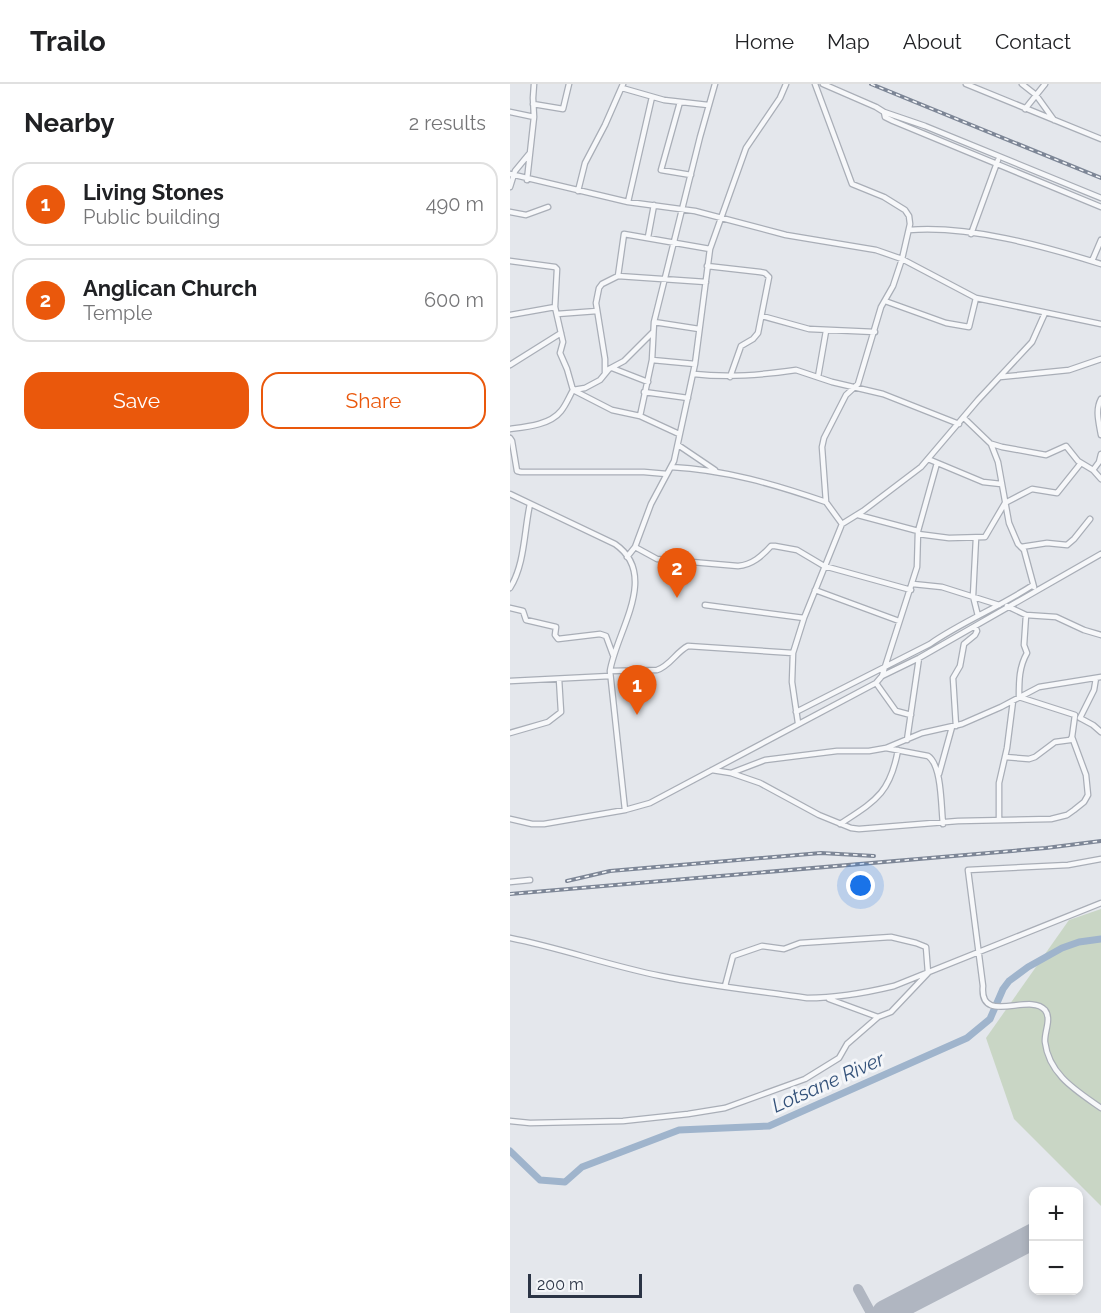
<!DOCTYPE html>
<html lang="en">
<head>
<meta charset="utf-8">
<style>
	:root { --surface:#fff; --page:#f6f6f6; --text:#202124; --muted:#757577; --line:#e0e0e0; --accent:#ea580c }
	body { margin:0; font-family:Raleway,sans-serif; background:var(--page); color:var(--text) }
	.controls { position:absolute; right:18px; bottom:18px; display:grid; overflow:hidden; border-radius:12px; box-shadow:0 3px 9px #0003 }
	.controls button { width:54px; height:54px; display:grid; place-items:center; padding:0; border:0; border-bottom:2px solid var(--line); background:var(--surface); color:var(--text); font:30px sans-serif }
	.scale { position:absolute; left:18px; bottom:15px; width:114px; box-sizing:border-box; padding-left:6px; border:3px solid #2b3445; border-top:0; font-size:16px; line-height:21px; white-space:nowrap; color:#2b3445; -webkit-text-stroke:4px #f4f6f9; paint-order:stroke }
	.you { position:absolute; left:351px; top:802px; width:21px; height:21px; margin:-15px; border:4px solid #fff; border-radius:50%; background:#1a73e8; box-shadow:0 0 0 9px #1a73e833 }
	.badge { display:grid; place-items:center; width:39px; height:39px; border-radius:50%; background:var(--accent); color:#fff; font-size:20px; font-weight:700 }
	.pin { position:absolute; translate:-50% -50px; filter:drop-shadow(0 2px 3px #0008) }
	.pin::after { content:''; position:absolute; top:32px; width:21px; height:18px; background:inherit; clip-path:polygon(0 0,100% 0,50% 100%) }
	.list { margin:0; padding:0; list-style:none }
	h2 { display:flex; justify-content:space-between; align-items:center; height:78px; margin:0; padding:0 24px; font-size:26px }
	h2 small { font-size:20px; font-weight:400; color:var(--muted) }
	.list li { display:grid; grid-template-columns:39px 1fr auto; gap:18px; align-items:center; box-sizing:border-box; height:84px; margin:0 12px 12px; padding:0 12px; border:2px solid var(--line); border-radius:18px }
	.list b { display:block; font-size:22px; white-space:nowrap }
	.list p { margin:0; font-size:20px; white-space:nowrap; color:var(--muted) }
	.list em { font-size:20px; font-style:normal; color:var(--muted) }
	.actions { display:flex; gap:12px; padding:18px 24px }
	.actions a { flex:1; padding:14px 0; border:2px solid var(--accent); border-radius:18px; text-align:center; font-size:21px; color:var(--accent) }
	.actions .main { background:var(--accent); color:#fff }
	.map { position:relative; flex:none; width:591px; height:1229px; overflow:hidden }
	header { display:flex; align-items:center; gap:36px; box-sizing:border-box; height:84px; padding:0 30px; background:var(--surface); border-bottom:2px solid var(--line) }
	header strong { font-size:28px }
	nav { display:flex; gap:33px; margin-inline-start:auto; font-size:21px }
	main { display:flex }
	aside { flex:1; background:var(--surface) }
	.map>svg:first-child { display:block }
	.green { fill:#c9d6c5 }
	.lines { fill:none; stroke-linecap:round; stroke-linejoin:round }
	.river { stroke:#9fb4cc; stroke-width:7 }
	.taxiway { stroke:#b0b6c1; stroke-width:10 }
	.runway { stroke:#b0b6c1; stroke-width:26 }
	.minor-casing { stroke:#a9aeb7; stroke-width:7 }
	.minor { stroke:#f7f8fa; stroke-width:4.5 }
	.rail-casing { stroke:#7d8696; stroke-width:4 }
	.rail { stroke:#f4f6f9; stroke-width:1.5; stroke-dasharray:4.5; stroke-linecap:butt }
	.labels { text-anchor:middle; stroke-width:6; stroke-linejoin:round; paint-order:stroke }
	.water-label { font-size:20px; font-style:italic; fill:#34527a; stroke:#f4f6f9 }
</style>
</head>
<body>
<header>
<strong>Trailo</strong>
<nav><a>Home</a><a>Map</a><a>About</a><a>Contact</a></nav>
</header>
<main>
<aside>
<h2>Nearby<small>2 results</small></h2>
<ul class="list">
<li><span class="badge">1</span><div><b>Living Stones</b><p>Public building</p></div><em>490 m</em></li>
<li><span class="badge">2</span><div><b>Anglican Church</b><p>Temple</p></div><em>600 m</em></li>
</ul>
<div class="actions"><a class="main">Save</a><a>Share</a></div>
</aside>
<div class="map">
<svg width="591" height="1229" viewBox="0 0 591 1229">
	<rect width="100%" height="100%" fill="#e4e7ec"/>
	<!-- green -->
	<path class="green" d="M591,825V1122L504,1035L476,954L559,836Z"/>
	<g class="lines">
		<!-- river -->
		<path class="river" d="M0,1067L30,1096L55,1098L72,1083L169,1046L259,1042L457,954L480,935L493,905L499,897L518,883L552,864L569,858L591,855"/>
		<!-- taxiway -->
		<path class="taxiway" d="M348,1205L361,1229"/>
		<!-- runway -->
		<path class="runway" d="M375,1229L524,1152"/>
		<defs>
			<path id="minor" d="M313,0L366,23L374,28L375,33L383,37L591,123
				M456,0L591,55
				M512,0L526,11L544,36
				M112,4L154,16L198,21
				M170,18L151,86L181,91
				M23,20L53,25L59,0
				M515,25L535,0
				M0,28L24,33
				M374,28L415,42L591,114
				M0,90L118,118L185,127L276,151L366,166L392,175L466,214L591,240
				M17,96L24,33L23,14L24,0
				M0,103L5,87L19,70
				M68,107L75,79L95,41L113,0
				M118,118L142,13
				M0,128L16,131L38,123
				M399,146C458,141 534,162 591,180
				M461,150L488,76
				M138,153L144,121
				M0,177L45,183L47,185L45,223L53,258L50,269L57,285L63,306L102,326L130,332L169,350
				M582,177L591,156
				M197,182L250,188L255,189L259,193L248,249L243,255L231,262L220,293
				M108,192L114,150L200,165
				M375,217L436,239L459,243L466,214
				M47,230L87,227
				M0,231L45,223
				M252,232L299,245L365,248
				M144,238L189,245
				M142,276L185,280
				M0,281L51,249
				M102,284L138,298
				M95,289V275L86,219L89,204L92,200L108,192L196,198
				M184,290C219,294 251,291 286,286L322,298L373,310L449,340
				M308,293L316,247
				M490,293L559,286L591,275
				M63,306L75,304L90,296L99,285L114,277L143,248
				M134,308L178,314
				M591,315C585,326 589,339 591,351
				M130,332L142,276L144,238L190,53L205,0
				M454,334L481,360L488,378L499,439L508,460L514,466L524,503
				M0,345C16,343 40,341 51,327C56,321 59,313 63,306
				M0,354L2,357L7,387L11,388H134L157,390
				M482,360L492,363L536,371L556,362L568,377L583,386L591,395
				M168,361L205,386
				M418,375L473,398L491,400
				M161,383C216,386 264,400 316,418
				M583,386L589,378L591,370
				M0,410L105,460C150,491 106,548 100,587L115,726
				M348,431L408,447
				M332,440L353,427L411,383L468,316L522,258L535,229
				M408,450L439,454L475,453L495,419L522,405L547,409L571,379
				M466,454L463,512L468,532
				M125,463L147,475L228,482C242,481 252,472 261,462H265L287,466L314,482L401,506
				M511,463L537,459L557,461L564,455L580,435
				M117,473L125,463L141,420L164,377L185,280L200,165L236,64L270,14L276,0
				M403,500L432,503L489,521
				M0,504C15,480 14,447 20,420
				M305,506L389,537
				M195,521L294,534
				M497,522L516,531L546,533L574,546L591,551
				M0,524L13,527L16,536L46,543L45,551L48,555L90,550L96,552L103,571
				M100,587L147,586C160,582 166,568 178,562L283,569
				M372,592L407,483L408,447L427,379
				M0,597L100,592
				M366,599L386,627L401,631
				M286,628L420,560C453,537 490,523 523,501
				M570,634L584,606L586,594
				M570,634L583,641L591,648
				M288,639L282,598L283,569L294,534L332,440L316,418L312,363L314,354L336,311L348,300L371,223L383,202L392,175L400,140L399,132L395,126L374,113L342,100L305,0
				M446,642L443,594L450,582L454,560L465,551L467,547L465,542
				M0,649L38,638L51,628L49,595
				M397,656L409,574
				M376,664L418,672C432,681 431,723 433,740
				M495,673L519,675L525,673L545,658L560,656L562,653
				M202,686L221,689L250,699L309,731L341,744L349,745L448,737L541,735L557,731L564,726L574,718L578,711L576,691L562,653L565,631L509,613C509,597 509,583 517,569L514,561L516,531
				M221,689L255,676L327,667H359L376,664L412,649L452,640L491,623L529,603L591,593
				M429,690L442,643
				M0,735L22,740H34L115,726L140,719L366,599L372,592L409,574L591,470
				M489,736V699L497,664L503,617
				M330,740C365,717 380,710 388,666
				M591,775L558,781L458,786L473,902C469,942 520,908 535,926C542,935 534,948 535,958C539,991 567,1007 591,1024
				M0,798L20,796
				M0,854C51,864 100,882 151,892C199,902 249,907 297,914C327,914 355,909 384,902L591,819
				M215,902L223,872L252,862L274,865L290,859L381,853L406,859L416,863L418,889L381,928L368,933L319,915
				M0,1037L20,1039L113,1037L178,1030L215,1024L295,995L329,974L337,960L368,933"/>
		</defs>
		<!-- minor casing -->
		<use href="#minor" class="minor-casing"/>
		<!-- minor -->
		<use href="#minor" class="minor"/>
		<defs>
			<path id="rail" d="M361,0L591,94
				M57,797L100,787L311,769L364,772
				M0,810L536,764L591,757"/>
		</defs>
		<!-- rail casing -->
		<use href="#rail" class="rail-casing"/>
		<!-- rail -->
		<use href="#rail" class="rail"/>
	</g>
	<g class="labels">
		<!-- water labels -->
		<g class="water-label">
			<text transform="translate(318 998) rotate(-24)" y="7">Lotsane River</text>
		</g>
	</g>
</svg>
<div class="controls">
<button>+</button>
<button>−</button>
</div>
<div class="scale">200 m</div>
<div class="you"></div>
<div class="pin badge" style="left:127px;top:631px">1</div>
<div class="pin badge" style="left:167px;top:514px">2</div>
</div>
</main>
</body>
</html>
